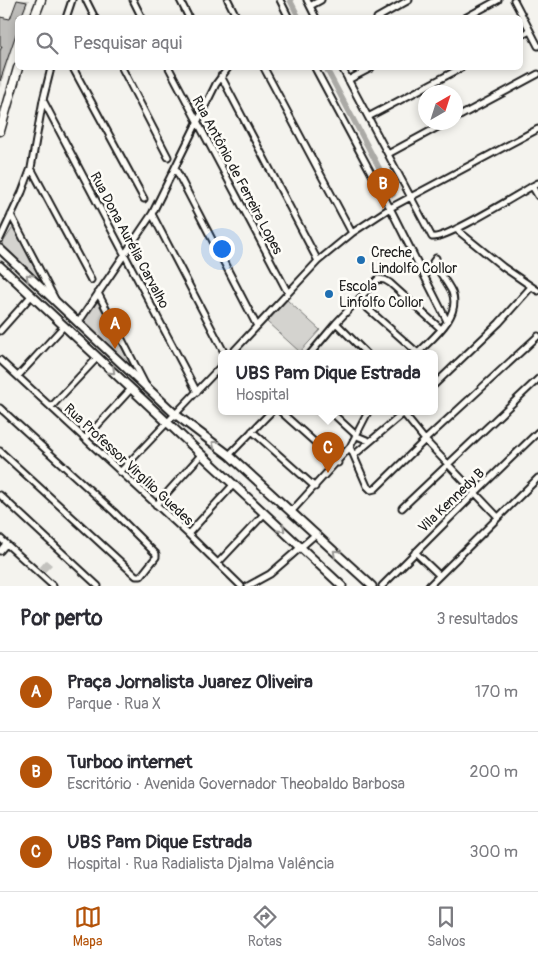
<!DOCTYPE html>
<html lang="pt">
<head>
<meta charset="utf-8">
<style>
	:root { --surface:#fff; --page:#f2f2f3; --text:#2b2b33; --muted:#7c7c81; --line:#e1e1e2; --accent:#b45309 }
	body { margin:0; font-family:Pangolin,sans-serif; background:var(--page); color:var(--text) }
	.compass { position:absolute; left:418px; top:85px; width:45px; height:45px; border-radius:50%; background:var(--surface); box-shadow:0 2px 8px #0003; rotate:39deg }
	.you { position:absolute; left:221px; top:248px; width:18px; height:18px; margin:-12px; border:4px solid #fff; border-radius:50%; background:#1a73e8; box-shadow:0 0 0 8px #1a73e833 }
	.badge { display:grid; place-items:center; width:32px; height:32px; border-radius:50%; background:var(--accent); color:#fff; font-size:16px; font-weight:700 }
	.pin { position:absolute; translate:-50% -41px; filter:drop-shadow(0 1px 2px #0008) }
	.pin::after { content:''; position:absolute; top:26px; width:18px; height:15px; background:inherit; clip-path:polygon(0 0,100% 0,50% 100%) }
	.popup { position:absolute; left:218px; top:350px; width:220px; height:65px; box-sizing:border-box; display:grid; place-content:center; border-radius:8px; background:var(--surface); filter:drop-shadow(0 1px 4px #0005); font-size:16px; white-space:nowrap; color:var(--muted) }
	.popup b { font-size:19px; color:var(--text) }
	.popup::after { content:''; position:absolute; left:50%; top:100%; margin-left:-10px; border:10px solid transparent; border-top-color:var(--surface) }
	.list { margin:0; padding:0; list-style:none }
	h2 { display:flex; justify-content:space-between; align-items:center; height:65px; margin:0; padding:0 20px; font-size:21px }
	h2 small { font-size:16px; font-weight:400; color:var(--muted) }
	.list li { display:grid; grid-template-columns:32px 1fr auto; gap:15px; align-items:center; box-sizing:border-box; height:80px; padding:0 20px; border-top:1px solid var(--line) }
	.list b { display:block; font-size:19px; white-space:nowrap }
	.list p { margin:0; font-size:16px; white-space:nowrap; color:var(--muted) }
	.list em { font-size:16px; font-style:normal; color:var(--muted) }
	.icon { flex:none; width:28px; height:28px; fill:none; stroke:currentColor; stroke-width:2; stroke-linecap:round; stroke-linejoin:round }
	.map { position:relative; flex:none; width:538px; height:586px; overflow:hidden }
	.search { position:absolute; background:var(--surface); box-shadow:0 2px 8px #0003; left:15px; right:15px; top:15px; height:55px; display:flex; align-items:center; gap:12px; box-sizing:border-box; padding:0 18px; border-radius:8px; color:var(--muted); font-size:19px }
	.sheet { height:305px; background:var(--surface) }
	nav { display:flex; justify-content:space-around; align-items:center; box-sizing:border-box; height:70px; border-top:1px solid var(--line); background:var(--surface); font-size:14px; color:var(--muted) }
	nav a { display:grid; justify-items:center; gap:2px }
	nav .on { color:var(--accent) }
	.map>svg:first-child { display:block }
	.green { fill:#d4d3cf; stroke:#787876 }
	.shadow { fill:#0003 }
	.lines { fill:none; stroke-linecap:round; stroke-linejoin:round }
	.canal { stroke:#abaaa6; stroke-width:5.5 }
	.building { fill:#bebdba; stroke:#1c1c1c }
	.street-casing { stroke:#1c1c1c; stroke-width:9 }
	.secondary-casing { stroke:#1c1c1c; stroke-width:11 }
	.primary-casing { stroke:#1c1c1c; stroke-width:11 }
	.street { stroke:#fdfcf7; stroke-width:5 }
	.secondary { stroke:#fdfcf7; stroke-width:7 }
	.primary { stroke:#fdfcf7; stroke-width:8 }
	.oneway { stroke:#989794 }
	.poi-dot { fill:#1f6fb2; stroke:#fdfcf7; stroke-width:2 }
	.labels { text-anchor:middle; stroke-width:5; stroke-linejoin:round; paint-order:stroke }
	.street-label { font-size:14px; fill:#1c1c1c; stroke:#fdfcf7 }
	.poi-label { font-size:14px; fill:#1c1c1c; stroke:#fdfcf7; text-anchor:start }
</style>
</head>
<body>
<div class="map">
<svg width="538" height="586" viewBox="0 0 538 586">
	<rect width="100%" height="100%" fill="#f4f3ee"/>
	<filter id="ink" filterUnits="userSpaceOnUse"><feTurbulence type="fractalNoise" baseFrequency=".02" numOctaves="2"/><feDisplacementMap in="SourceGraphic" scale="10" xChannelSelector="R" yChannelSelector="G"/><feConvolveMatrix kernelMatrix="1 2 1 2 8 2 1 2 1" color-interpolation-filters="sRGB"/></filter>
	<g filter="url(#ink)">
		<!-- green -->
		<path class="green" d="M14,226L50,295L0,247Z
			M96,299L137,377L79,322Z
			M287,300L320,330L300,352L267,322Z"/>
		<!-- shadow -->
		<path class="shadow" d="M19,0H29L22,18H18V29L0,88V17L11,21Z
			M46,560L52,565L45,572L40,567Z"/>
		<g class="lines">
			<!-- canal -->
			<path class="canal" d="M290,0L299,18
				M326,68L393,194"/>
		</g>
		<!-- building -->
		<path class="building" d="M17,0L27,2L21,17L18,16V28L0,81V51L2,46H0V17L10,19Z"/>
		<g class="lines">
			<defs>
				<path id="street" d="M86,0L95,18
					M133,0L142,18
					M180,0L189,18
					M228,0L237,18
					M280,0L289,18
					M307,0L316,18
					M514,0L538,46
					M310,6L321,0
					M66,18L72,0
					M377,18L409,0
					M465,18L498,0
					M520,36L530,31
					M73,68L144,199
					M122,68L168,157
					M169,68L288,293
					M264,68L352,233
					M315,68L390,208L447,321
					M342,68L432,237C446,240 521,192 538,183
					M221,76L318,261
					M348,80L371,68
					M43,100L197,392
					M368,117L461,68
					M456,118L538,74
					M388,154L447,122
					M31,168L91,280
					M175,168L257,326
					M532,186L538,196
					M152,214L225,354
					M11,215L55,299
					M456,229L503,267L538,291
					M0,239L22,192L31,168L43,100L51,68
					M98,293L145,384
					M358,300L418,353
					M78,323L152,214L216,84L228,68
					M336,323L367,354
					M0,331L32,295
					M231,354L318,261L352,233L390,208L538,129
					M310,354L336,323L378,279L385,280L390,283L441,329
					M417,354C431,339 462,317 452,292C447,282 439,272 433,262L436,258
					M0,360L188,534L241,586
					M18,376L64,326
					M434,385L499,323L531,287
					M51,407L97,358
					M0,408L114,512L156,554V557L141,576H136L0,451
					M281,412L338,463
					M331,412L357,436L369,441
					M404,414L425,440L497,516
					M252,431L315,487
					M85,439L131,389
					M350,447L367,486L371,490L375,489L425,440L538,336
					M229,455L271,412
					M354,455L405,412
					M120,472L222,365
					M0,495L98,586
					M156,505L202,454
					M402,508L538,379
					M291,512L350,447L368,412
					M188,534L234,484
					M0,538L53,586
					M0,551L6,544
					M415,552L439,575
					M218,563L265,513
					M248,586L270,574L316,534
					M382,586L475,493L538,432
					M429,586L538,478"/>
				<path id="secondary" d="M0,249L175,414L229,455L372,586
					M0,266L342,586"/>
				<path id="primary" d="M34,18L41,0
					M0,131L18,68"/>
			</defs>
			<!-- street casing -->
			<use href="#street" class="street-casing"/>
			<!-- secondary casing -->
			<use href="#secondary" class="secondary-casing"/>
			<!-- primary casing -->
			<use href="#primary" class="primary-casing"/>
			<!-- street -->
			<use href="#street" class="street"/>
			<!-- secondary -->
			<use href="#secondary" class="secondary"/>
			<!-- primary -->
			<use href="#primary" class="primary"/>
		</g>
		<!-- one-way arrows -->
		<defs><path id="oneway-chevron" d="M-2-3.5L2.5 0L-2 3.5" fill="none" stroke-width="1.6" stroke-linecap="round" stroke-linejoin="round" transform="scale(1.25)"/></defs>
		<g class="oneway">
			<use href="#oneway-chevron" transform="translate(29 277) rotate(-137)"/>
			<use href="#oneway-chevron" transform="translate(112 371) rotate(43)"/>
			<use href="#oneway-chevron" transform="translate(215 444) rotate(-143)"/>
			<use href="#oneway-chevron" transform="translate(282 529) rotate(44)"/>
			<use href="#oneway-chevron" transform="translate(336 553) rotate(-137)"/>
		</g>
	</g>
	<!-- markers -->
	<g class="poi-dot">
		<circle cx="361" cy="260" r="5"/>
		<circle cx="329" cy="294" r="5"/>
	</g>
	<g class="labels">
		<!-- street labels -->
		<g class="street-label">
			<text transform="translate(238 175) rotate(62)" y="5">Rua Antônio de Ferreira Lopes</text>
			<text transform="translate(130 240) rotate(62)" y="5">Rua Dona Aurélia Carvalho</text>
			<text transform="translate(129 464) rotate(43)" y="5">Rua Professor Virgílio Guedes</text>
			<text transform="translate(451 500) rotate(-44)" y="5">Vila Kennedy B</text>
		</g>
		<!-- poi labels -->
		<g class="poi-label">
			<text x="371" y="257">Creche<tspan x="371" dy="16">Lindolfo Collor</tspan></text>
			<text x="339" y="291">Escola<tspan x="339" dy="16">Linfolfo Collor</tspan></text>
		</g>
	</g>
</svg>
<svg class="compass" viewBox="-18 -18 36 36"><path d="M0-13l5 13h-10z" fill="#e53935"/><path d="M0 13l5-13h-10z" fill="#7c7c81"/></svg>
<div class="you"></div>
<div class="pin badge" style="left:115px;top:349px">A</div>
<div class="pin badge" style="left:383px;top:209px">B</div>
<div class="pin badge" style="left:328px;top:473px">C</div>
<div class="popup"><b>UBS Pam Dique Estrada</b>Hospital</div>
<div class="search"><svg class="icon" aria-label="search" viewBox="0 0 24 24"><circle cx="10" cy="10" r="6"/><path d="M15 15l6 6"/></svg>Pesquisar aqui</div>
</div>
<section class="sheet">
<h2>Por perto<small>3 resultados</small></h2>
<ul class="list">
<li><span class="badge">A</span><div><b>Praça Jornalista Juarez Oliveira</b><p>Parque · Rua X</p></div><em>170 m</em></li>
<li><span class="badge">B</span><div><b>Turboo internet</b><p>Escritório · Avenida Governador Theobaldo Barbosa</p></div><em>200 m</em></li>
<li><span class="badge">C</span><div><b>UBS Pam Dique Estrada</b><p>Hospital · Rua Radialista Djalma Valência</p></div><em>300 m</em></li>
</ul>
</section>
<nav>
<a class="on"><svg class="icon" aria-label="map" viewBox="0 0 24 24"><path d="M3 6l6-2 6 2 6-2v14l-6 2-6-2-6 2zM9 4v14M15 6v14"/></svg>Mapa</a>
<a><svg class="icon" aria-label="directions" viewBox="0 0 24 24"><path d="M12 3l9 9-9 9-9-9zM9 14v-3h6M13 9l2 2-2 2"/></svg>Rotas</a>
<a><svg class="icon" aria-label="saved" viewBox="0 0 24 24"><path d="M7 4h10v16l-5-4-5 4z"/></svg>Salvos</a>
</nav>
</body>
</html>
